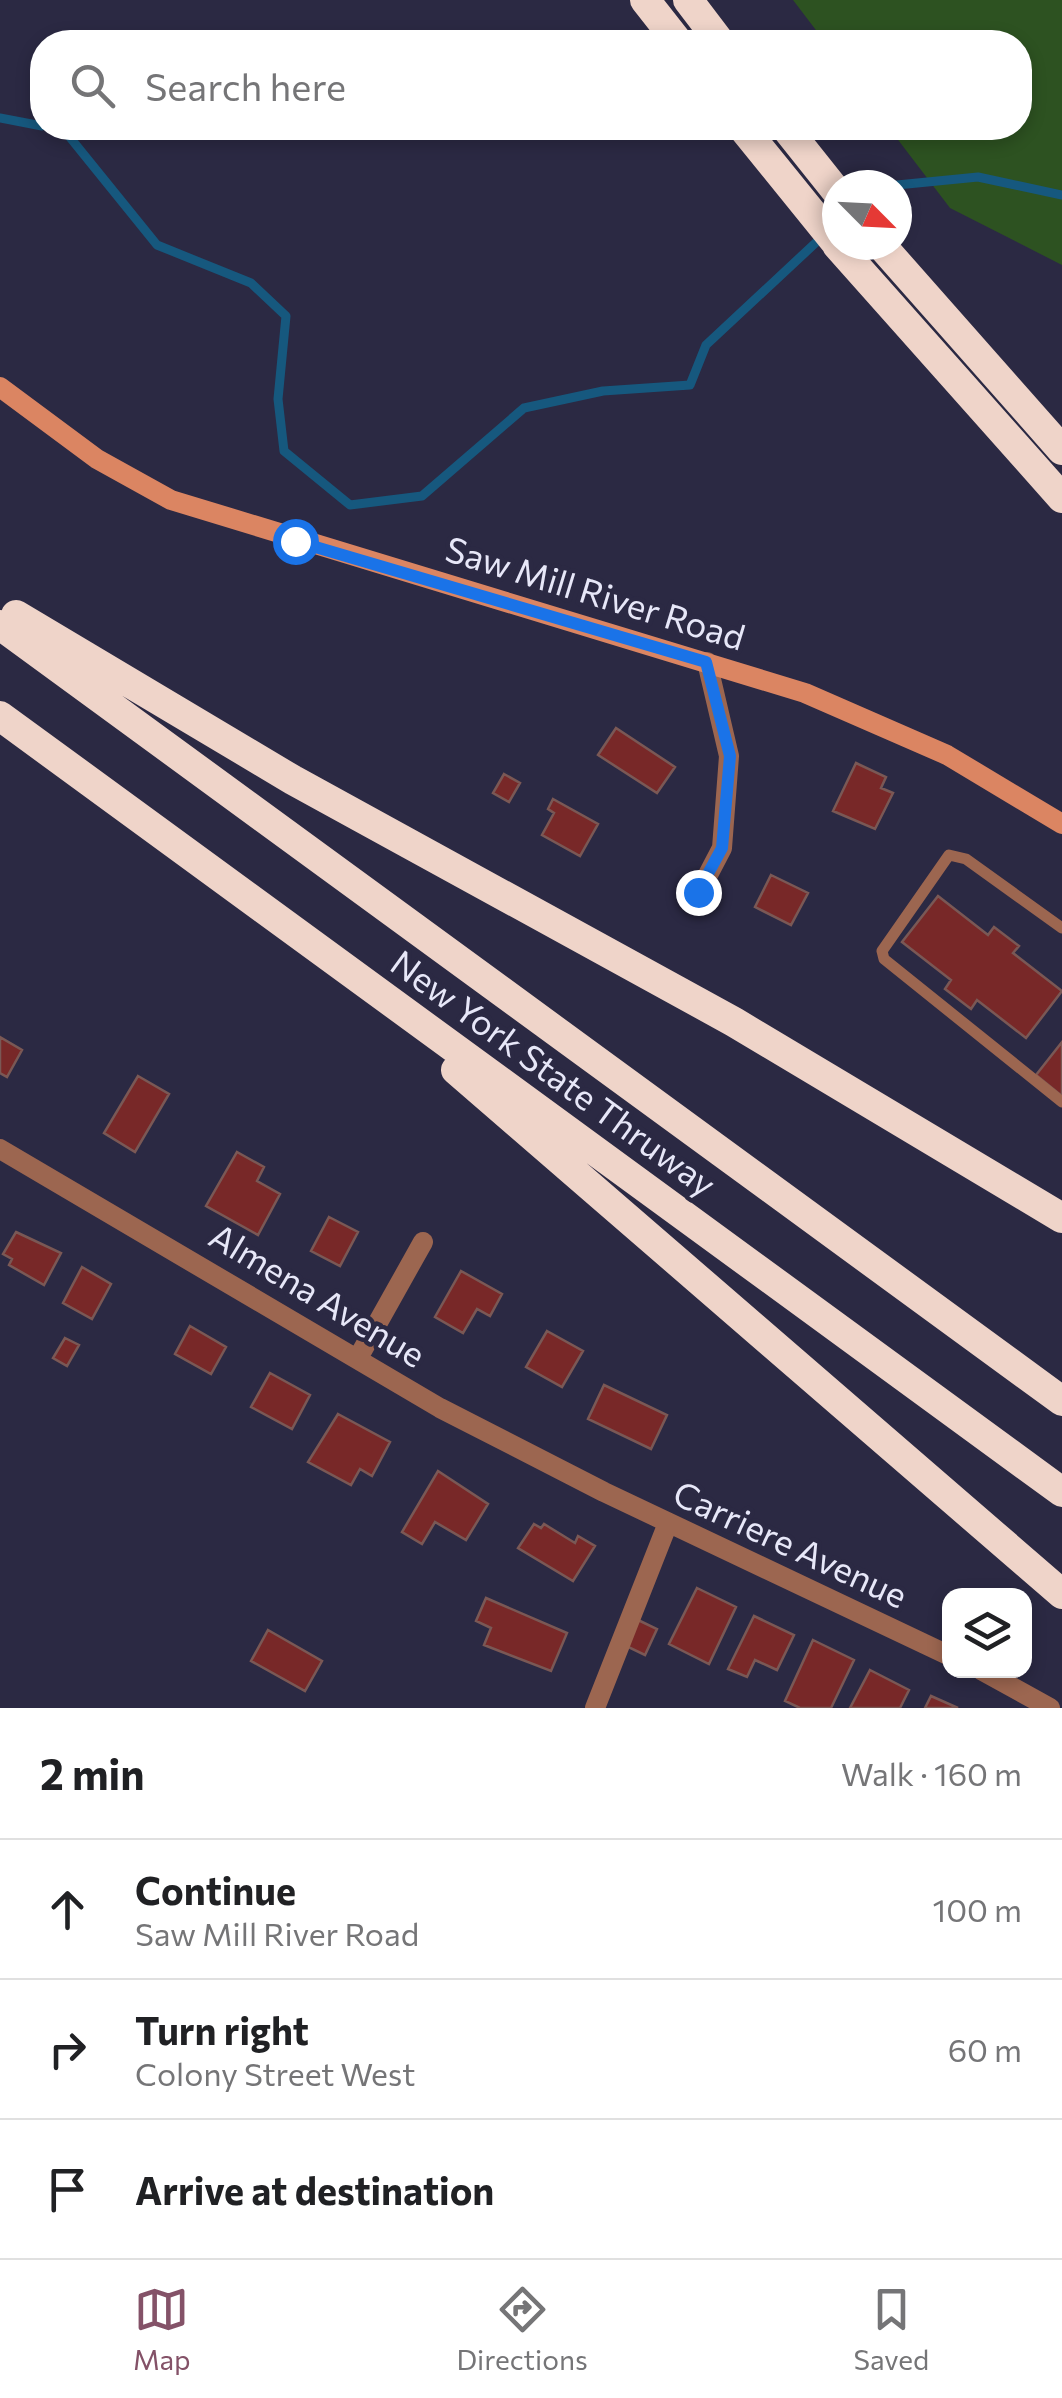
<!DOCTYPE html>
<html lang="en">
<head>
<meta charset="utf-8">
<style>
	:root { --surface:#fff; --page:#f2f2f2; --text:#202124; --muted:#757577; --line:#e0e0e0; --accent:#845268 }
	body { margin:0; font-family:Commissioner,sans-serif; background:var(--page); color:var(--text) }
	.controls { position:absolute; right:30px; bottom:30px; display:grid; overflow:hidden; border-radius:20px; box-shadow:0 5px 15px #0003 }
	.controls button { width:90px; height:90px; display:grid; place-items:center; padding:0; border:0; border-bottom:2px solid var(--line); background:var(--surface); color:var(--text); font:50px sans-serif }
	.compass { position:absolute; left:822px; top:170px; width:90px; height:90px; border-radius:50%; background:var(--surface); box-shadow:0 5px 15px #0003; rotate:114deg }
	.stop { position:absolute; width:30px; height:30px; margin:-22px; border:8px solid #1a73e8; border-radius:50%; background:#fff }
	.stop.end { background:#1a73e8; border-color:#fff; box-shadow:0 2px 10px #0008 }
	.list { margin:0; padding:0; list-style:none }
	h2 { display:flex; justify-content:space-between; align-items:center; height:130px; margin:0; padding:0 40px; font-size:42px }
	h2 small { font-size:32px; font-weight:400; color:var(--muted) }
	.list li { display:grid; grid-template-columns:65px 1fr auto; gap:30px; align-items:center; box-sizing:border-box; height:140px; padding:0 40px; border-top:2px solid var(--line) }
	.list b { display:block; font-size:38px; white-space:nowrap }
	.list p { margin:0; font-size:32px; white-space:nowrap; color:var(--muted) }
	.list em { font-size:32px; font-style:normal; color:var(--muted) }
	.icon { flex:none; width:55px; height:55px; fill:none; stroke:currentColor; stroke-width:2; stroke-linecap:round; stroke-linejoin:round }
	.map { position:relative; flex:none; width:1062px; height:1708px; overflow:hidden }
	.search { position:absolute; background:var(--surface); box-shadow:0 5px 15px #0003; left:30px; right:30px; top:30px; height:110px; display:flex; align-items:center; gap:25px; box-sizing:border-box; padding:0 35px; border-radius:40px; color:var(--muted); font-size:38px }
	.sheet { height:550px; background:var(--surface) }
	nav { display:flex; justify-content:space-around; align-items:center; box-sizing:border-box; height:140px; border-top:2px solid var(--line); background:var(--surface); font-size:28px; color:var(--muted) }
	nav a { display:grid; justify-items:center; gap:5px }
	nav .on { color:var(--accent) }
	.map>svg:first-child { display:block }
	.green { fill:#2d5221 }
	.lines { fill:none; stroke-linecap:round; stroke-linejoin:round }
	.stream { stroke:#16587e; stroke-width:9 }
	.building { fill:#782828; stroke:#7a5855; stroke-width:2.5 }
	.lane { stroke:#9c6650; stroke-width:11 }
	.street { stroke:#9c6650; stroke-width:20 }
	.secondary { stroke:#db8562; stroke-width:20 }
	.highway { stroke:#efd4c9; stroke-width:30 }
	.route { stroke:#1a73e8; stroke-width:12 }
	.labels { text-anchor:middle; stroke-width:9; stroke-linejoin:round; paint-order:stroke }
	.street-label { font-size:35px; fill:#e7e7f8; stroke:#2b2943 }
</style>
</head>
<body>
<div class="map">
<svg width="1062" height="1708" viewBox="0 0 1062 1708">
	<rect width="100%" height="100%" fill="#2b2943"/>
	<!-- green -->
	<path class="green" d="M793,0H1062V265L950,208L889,128H1020V42H825Z"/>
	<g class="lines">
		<!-- stream -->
		<path class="stream" d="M0,118L42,126
			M53,128L64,130L157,245L251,283L286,316L278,399L284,451L350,505L422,496L524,408L603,391L690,385L706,345L824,235
			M897,185L978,177L1062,195"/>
	</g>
	<!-- building -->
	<path class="building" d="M616,728L675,767L657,793L598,755Z
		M856,763L886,777L881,788L893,793L875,829L833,811Z
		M504,774L520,783L509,802L493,793Z
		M553,799L598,824L580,856L542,835L554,813L548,809Z
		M771,875L808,893L791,925L755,907Z
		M938,896L988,935L994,927L1019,946L1013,953L1062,991L1026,1038L977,1000L971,1009L945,989L951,980L902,942Z
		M0,1037L22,1050L7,1077L0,1073Z
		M1062,1042V1096L1036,1075Z
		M138,1076L169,1094L135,1152L104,1133Z
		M237,1152L264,1167L257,1181L280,1194L258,1235L206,1206Z
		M329,1217L358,1232L340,1266L311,1251Z
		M16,1232L61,1253L44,1285L9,1265L12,1259L3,1254Z
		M82,1267L111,1284L92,1319L63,1303Z
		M461,1271L502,1294L490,1316L477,1309L463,1333L435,1317Z
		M190,1326L226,1347L211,1374L175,1354Z
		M547,1331L583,1351L562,1387L526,1367Z
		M65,1338L79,1345L67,1366L53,1358Z
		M270,1373L310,1395L292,1429L251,1407Z
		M604,1385L667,1415L651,1449L588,1419Z
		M338,1414L390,1442L372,1476L360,1469L351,1485L308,1462Z
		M438,1471L488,1504L466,1540L435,1522L422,1544L402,1532Z
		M534,1524L541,1528L544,1524L575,1543L578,1536L595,1546L573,1581L518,1548Z
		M697,1588L736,1607L709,1664L669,1644Z
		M486,1598L567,1633L551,1671L484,1645L491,1628L476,1621Z
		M754,1616L794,1635L777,1670L755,1660L747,1677L728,1669Z
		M638,1620L657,1629L645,1655L626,1646Z
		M268,1630L322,1661L305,1691L251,1661Z
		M813,1640L854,1660L831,1708H800L785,1701Z
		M870,1670L909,1690L900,1708H850Z
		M931,1696L958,1708H925Z"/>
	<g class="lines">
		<!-- lane -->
		<path class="lane" d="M1062,928L966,859L949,855L882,951L884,959L1062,1102"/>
		<!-- street -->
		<path class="street" d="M699,892L722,848L729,756L707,662
			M0,1149L440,1408L604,1492L950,1656
			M358,1358L423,1242
			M981,1670L1050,1708
			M595,1708L668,1523"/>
		<!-- secondary -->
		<path class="secondary" d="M0,387L97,459L171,500L805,693L947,755L1062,824"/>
		<!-- highway -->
		<path class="highway" d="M645,0L678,42
			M688,0L720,42
			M743,128L837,244
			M786,128L837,192
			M837,245L1062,498
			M881,245L1062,450
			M16,615L293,780L734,1022L1062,1218
			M0,625L1062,1401
			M0,716L1062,1492
			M456,1070L1062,1594"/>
	</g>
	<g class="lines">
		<!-- route -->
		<path class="route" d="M295,541L706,662L730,756L722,848L698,892"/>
	</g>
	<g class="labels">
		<!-- street labels -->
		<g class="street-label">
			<text transform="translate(595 594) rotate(17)" y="12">Saw Mill River Road</text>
			<text transform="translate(553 1074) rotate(36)" y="12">New York State Thruway</text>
			<text transform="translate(317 1296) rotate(31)" y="12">Almena Avenue</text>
			<text transform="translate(790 1545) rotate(25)" y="12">Carriere Avenue</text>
		</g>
	</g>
</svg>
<div class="controls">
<button><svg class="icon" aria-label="layers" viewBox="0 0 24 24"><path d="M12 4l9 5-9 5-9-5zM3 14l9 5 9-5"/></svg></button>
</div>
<svg class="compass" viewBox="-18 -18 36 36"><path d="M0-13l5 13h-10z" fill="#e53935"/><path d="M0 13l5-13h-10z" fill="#757577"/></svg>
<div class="stop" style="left:295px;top:541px"></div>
<div class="stop end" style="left:698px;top:892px"></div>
<div class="search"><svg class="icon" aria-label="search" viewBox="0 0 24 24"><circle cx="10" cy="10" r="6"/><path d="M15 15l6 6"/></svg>Search here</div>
</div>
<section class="sheet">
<h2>2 min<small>Walk · 160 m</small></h2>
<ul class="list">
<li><svg class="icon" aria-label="ahead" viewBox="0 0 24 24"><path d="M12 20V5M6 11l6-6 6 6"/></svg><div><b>Continue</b><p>Saw Mill River Road</p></div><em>100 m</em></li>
<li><svg class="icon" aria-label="right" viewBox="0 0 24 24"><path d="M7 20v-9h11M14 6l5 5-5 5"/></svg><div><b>Turn right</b><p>Colony Street West</p></div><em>60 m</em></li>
<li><svg class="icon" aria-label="arrive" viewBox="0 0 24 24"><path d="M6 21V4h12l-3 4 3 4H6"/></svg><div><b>Arrive at destination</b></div></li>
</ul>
</section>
<nav>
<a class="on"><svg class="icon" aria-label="map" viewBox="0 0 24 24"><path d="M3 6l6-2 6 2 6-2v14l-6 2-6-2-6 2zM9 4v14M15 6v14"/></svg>Map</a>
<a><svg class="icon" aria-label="directions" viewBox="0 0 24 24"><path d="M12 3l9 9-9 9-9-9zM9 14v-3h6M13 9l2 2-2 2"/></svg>Directions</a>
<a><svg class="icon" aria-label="saved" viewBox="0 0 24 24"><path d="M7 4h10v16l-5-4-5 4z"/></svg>Saved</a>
</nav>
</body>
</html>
